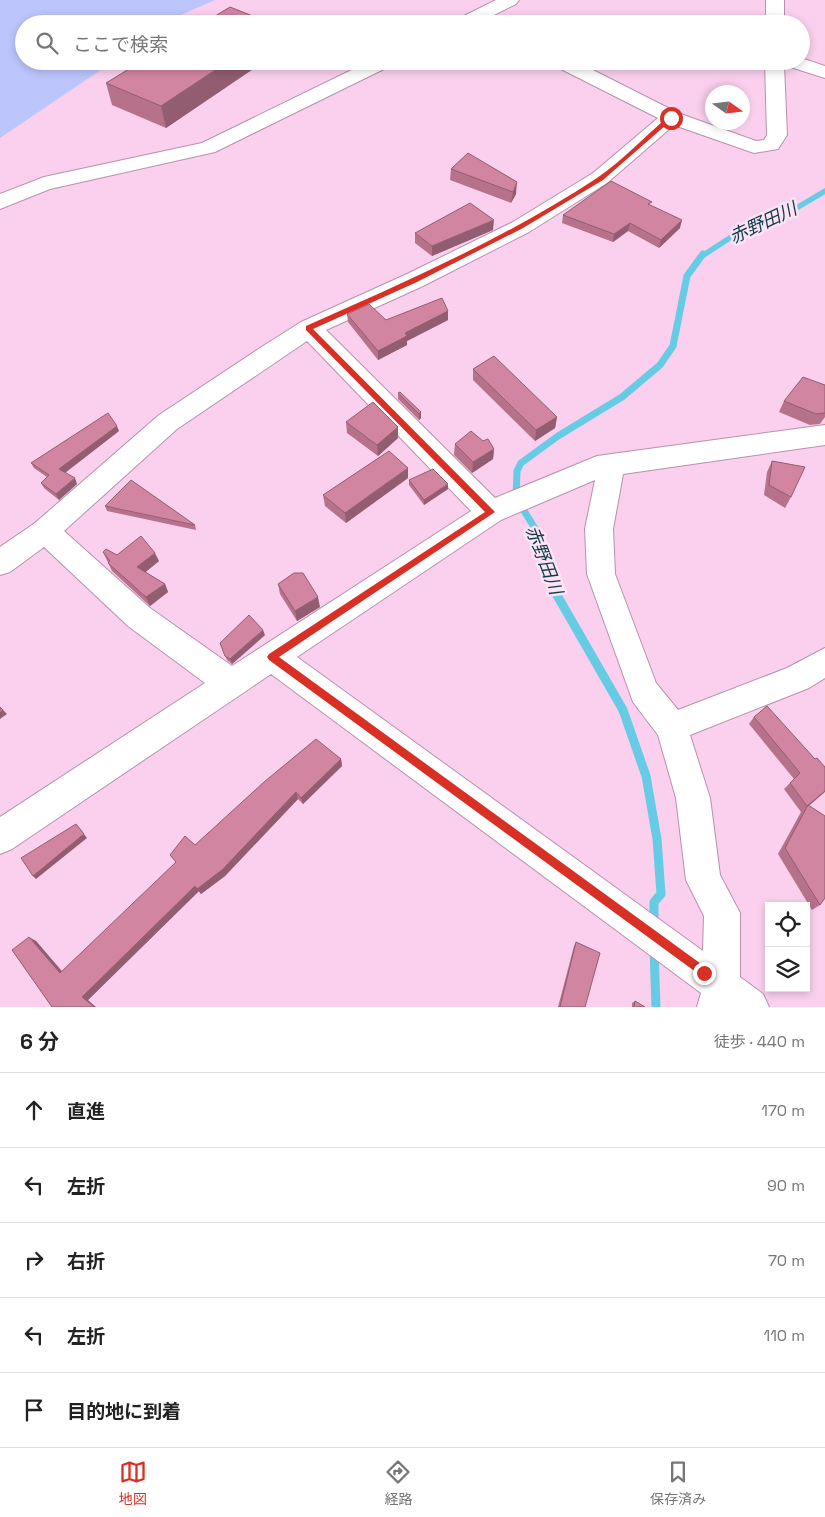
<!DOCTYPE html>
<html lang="ja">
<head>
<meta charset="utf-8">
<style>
	:root { --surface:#fff; --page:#f2f2f2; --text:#222; --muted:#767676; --line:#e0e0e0; --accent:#d93025 }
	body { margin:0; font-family:"Space Grotesk","Noto Sans JP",sans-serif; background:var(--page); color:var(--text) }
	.controls { position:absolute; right:15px; bottom:15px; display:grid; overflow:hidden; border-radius:0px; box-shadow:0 2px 8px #0003 }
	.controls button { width:45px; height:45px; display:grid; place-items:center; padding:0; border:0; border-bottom:1px solid var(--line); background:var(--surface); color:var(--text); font:25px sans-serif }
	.compass { position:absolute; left:705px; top:85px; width:45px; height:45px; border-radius:50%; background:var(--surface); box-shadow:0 2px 8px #0003; rotate:104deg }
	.stop { position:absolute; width:15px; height:15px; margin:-11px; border:4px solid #d93025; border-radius:50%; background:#fff }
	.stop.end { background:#d93025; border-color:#fff; box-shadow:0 1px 5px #0008 }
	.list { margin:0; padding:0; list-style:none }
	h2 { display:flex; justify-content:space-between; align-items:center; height:65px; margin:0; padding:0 20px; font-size:21px }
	h2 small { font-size:16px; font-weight:400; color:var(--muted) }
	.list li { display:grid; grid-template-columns:32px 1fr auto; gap:15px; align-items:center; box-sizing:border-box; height:75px; padding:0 20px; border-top:1px solid var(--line) }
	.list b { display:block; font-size:19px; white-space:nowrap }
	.list em { font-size:16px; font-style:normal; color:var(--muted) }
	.icon { flex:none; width:28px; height:28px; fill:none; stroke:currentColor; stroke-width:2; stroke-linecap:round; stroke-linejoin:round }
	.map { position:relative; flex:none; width:825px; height:1007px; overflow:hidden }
	.search { position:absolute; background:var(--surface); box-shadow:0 2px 8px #0003; left:15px; right:15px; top:15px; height:55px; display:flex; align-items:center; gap:12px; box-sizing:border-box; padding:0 18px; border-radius:28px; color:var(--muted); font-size:19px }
	.sheet { height:440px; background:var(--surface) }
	nav { display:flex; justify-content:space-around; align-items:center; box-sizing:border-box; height:70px; border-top:1px solid var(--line); background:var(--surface); font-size:14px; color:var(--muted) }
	nav a { display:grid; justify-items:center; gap:2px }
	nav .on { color:var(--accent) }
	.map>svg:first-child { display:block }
	.green { fill:#bcc6fd }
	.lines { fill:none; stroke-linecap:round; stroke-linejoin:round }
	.stream-far2 { stroke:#66cbe4; stroke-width:5.5 }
	.stream-far1 { stroke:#66cbe4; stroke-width:7 }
	.stream { stroke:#66cbe4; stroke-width:9 }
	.street-casing { stroke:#b891ad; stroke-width:2 }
	.street { fill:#fff; fill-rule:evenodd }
	.wall { fill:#b5728a }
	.shaded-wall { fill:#935d71 }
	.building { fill:#d285a1; stroke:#935d71 }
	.route { fill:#d93025 }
	.labels { text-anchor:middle; stroke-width:5; stroke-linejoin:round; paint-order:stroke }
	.water-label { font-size:18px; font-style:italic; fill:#0d3c47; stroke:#fde3f5 }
</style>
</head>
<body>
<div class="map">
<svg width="825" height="1007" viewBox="0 0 825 1007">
	<rect width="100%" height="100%" fill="#fad0ee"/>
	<!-- green -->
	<path class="green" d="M0,0H215L183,14L169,24H24V61H114L0,138Z"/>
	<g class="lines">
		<!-- stream-far2 -->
		<path class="stream-far2" d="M702,256L739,232L793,210L825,191"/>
		<!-- stream-far1 -->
		<path class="stream-far1" d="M552,584L536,530L516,498L517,471L521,463L558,436L622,397L660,365L673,346L687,276L703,254"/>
		<!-- stream -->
		<path class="stream" d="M552,583L554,590L623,710L646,776L657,839L661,894L654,902V925
			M654,949L656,1007"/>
		<defs>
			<path id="street" d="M496,0H519L516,4L476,24H453L456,20Z
				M766,0H784V24H766Z
				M801,58L825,66V78L784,65L787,135L778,149L754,153L674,125L607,183L529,232L423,286L326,330L495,498L597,456L825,425V445L623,474L613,529L615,574L656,683L678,710L787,668L825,648V678L809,688L690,735L710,798L720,875L740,913V977L763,994L769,1007H697L701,993L271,674L12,849L0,854V817L205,683L128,626L44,547L10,572L0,575V547L35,523L159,415L260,348L301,322L407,274L513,222L593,173L658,118L553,65L551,61H575L678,113L756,141L764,140L767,135L765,61H801ZM307,341L471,511L232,666L150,608L64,531L177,429ZM595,480L585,529L587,574L633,702L658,735L676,798L686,880L704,916L703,951L297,657L501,520Z
				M370,61H394L392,65L215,152L50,189L0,209V194L44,177L202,143Z"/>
		</defs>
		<!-- street casing -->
		<use href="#street" class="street-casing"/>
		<!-- street -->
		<use href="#street" class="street"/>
	</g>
	<!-- wall -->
	<path class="wall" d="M142,61H265L166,128L112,105L106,83Z
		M468,153L516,194L511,203L450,180L451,169Z
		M651,206L680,228L659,248L628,231L613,242L562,223L563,215Z
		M493,230L432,256L415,243V233Z
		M448,311V320L407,341V345L378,360L348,322L347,314L386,320Z
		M473,369L557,417L555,428L535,441L473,380Z
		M825,385V417L820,424L810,425L779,412L784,401Z
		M398,393L421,412V418L419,420L398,399Z
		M346,422L398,438L378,456L347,433Z
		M119,431L65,473L77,484L59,500L44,488L41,483L47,477L34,468L31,463Z
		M455,444L494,449L493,459L472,473L454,455Z
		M772,461L791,497L785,508L764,495L767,472Z
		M408,478L346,523L325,506L323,495Z
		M409,480L448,489L424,505L409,485Z
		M105,506L195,525L196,530L107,511Z
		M103,552L117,555L159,561L145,572L165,584L168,592L150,606L112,571Z
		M278,584L320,607L297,621L280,594Z
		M265,635L232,664L227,660L220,643Z
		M754,717L825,767V792L809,806L820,905L812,910L778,854L801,812L784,789L794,779L749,724Z
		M341,759L342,766L303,804L298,799L225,876L201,894L199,891L88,1000L52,1007L36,941L62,972L195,845Z
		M576,942L585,1007H558L574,946Z
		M635,1001L645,1007H632V1003Z"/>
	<!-- shaded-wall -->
	<path class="shaded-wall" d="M229,61H265L166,128L161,106Z
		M517,182L516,194L511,203L513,192Z
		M494,220L493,230L432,256V246Z
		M682,220L680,228L659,248L661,240Z
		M630,223L628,231L613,242L614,234Z
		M448,311V320L407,341V345L378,360V351L405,333Z
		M421,412V418L419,420V414Z
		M557,417L555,428L535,441L536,430Z
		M117,426L119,431L62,475L59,469Z
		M398,427V438L378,456L377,445Z
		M494,449L493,459L472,473L473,462Z
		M408,468V478L346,523L345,513Z
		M75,478L77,484L59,500L56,494Z
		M448,484V489L424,505V500Z
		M155,553L159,561L141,576L137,567Z
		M165,584L168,592L150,606L146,597Z
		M318,597L320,607L297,621L295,611Z
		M263,630L265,635L232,664L230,659Z
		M3,710L7,714L0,719V713Z
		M341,759L342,766L303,804L301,798Z
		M296,792L298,799L225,876L201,894L197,889Z
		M76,824L87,838L36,879L33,876Z
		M195,886L199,891L88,1000L96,1007H94L82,997Z
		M29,937L36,941L67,977L60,973Z"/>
	<!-- building -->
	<path class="building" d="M230,7L273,24H202Z
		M142,61H229L161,106L106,83Z
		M468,153L517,182L513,192L451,169Z
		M611,181L652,202L648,204L682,220L661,240L630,223L614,234L563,215Z
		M470,203L494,220L432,246L415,233Z
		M442,298L448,311L405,333L407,336L378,351L347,314L369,304L386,320Z
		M494,356L557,417L536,430L473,369Z
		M803,377L825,385V413L816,414L784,401Z
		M400,392L421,412L419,414L398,393Z
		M373,402L398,427L377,445L346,422Z
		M108,413L117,426L59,469L75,478L56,494L41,483L49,475L31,463Z
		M471,431L483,441L488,439L494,449L473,462L455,444Z
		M389,451L408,468L345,513L323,495Z
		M772,461L805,467L791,497L769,485Z
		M433,469L448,484L424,500L409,480Z
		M131,480L195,525L105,506Z
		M141,536L155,553L137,567L165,584L146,597L108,563L110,561L103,552L106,549L117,555Z
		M294,573H303L318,597L295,611L278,584Z
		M249,615L263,630L230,659L225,656L220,643Z
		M767,706L815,759L817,758L825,767V791L807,806L790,783L800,773L754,717Z
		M0,707L3,710L0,713Z
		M316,739L341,759L301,798L296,792L222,870L197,889L195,886L82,997L94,1007H52L12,950L29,937L60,973L176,862L170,855L185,836L195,845L264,782Z
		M808,805L825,816V898L820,905L785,848Z
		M76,824L84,834L33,876L21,858Z
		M576,942L600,953L585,1007H560Z
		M635,1001L645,1007H634Z"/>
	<!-- route -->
	<path class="route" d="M669,116L674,118L603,180L523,228L417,282L313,329L495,512L279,657L708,969L709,973L708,976L704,978L269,660L267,657L269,654L485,512L306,330V326C405,282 506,238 597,178C622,161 645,136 669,116Z"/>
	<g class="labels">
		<!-- water labels -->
		<g class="water-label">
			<text transform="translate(763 223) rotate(-25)" y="6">赤野田川</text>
			<text transform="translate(544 560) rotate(69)" y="6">赤野田川</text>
		</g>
	</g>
</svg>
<div class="controls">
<button><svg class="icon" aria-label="locate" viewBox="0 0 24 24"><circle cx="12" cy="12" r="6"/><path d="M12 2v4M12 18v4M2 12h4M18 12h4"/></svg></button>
<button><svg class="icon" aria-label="layers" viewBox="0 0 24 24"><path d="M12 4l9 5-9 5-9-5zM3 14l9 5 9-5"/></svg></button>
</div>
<svg class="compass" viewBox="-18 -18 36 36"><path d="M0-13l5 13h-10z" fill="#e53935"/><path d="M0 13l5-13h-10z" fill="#767676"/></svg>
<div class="stop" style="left:671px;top:118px"></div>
<div class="stop end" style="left:704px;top:973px"></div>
<div class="search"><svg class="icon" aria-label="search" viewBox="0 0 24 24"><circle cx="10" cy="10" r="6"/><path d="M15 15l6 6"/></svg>ここで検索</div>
</div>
<section class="sheet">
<h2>6 分<small>徒歩 · 440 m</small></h2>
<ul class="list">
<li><svg class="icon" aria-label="ahead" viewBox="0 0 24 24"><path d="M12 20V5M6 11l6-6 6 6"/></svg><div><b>直進</b></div><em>170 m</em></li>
<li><svg class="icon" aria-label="left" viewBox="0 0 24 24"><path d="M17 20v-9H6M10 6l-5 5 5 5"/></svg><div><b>左折</b></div><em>90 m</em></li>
<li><svg class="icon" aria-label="right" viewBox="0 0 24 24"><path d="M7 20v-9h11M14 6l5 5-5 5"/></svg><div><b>右折</b></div><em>70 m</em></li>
<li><svg class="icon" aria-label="left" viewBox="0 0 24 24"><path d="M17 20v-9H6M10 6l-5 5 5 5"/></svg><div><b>左折</b></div><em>110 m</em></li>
<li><svg class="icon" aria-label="arrive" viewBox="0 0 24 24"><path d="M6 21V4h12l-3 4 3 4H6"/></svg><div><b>目的地に到着</b></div></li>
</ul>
</section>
<nav>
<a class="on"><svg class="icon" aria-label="map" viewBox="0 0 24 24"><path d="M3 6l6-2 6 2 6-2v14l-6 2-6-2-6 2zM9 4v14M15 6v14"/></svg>地図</a>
<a><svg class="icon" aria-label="directions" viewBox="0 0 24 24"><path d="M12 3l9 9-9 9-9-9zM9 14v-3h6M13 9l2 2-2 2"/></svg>経路</a>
<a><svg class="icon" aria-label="saved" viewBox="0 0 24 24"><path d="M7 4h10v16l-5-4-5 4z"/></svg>保存済み</a>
</nav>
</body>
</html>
